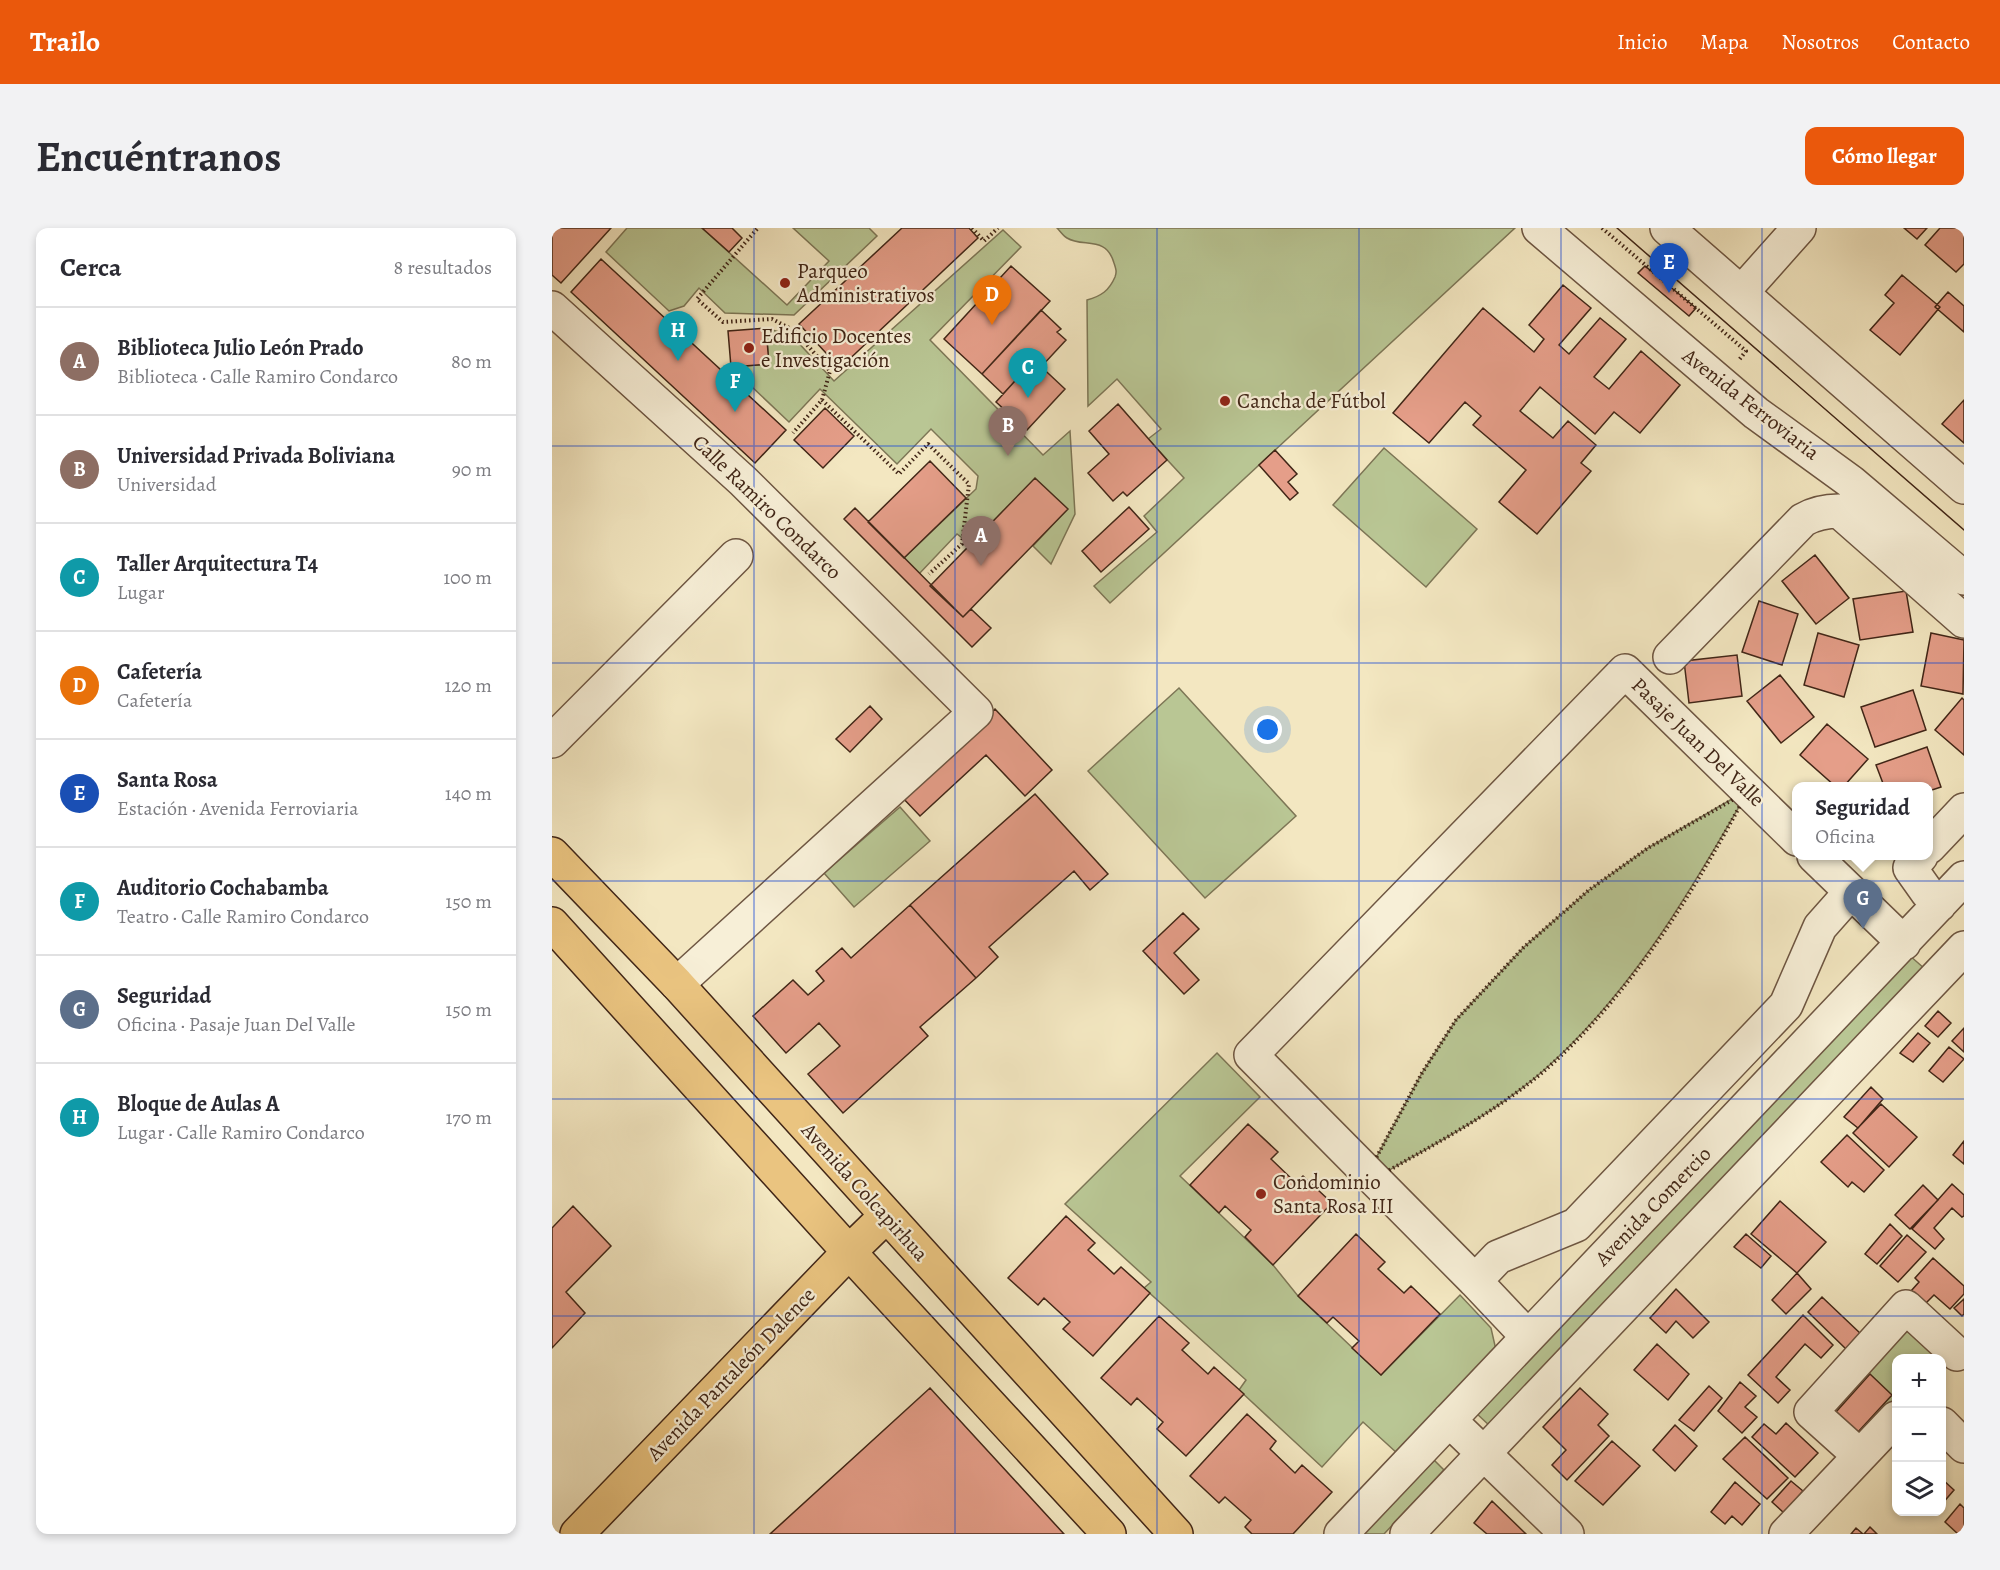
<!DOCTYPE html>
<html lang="es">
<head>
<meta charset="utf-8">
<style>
	:root { --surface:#fff; --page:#f2f2f3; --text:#2b2b33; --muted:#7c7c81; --line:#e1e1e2; --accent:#ea580c }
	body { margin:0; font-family:Alegreya,serif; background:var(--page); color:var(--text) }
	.controls { position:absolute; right:18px; bottom:18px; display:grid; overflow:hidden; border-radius:12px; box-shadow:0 3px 9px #0003 }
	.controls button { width:54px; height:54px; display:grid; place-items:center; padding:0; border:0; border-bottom:2px solid var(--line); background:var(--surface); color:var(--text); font:30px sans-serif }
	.you { position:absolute; left:716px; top:502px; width:21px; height:21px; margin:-15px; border:4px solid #fff; border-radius:50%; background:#1a73e8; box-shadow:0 0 0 9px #1a73e833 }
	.badge { display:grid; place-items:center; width:39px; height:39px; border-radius:50%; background:var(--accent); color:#fff; font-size:20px; font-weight:700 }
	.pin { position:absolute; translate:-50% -50px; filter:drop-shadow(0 2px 3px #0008) }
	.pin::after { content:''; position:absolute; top:32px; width:21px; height:18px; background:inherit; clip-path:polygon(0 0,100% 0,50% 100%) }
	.popup { position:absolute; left:1240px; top:554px; width:141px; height:78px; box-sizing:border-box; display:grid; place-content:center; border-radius:12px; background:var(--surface); filter:drop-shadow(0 2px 4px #0005); font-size:20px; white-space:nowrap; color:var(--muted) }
	.popup b { font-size:22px; color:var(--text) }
	.popup::after { content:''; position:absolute; left:50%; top:100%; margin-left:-12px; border:12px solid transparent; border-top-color:var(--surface) }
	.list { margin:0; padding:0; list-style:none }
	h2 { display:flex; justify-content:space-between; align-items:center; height:78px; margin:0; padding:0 24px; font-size:26px }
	h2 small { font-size:20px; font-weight:400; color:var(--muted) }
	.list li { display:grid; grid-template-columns:39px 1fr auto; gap:18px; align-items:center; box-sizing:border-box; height:108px; padding:0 24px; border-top:2px solid var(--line) }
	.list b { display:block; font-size:22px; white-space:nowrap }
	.list p { margin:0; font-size:20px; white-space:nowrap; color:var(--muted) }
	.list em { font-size:20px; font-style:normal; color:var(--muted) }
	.icon { flex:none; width:33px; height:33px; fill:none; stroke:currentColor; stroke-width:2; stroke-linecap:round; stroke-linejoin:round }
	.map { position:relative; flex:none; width:1412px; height:1306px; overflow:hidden; border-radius:12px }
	header { display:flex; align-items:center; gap:36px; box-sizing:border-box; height:84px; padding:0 30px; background:var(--accent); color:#fff }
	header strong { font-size:28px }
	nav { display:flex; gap:33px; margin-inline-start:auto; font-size:21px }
	.intro { display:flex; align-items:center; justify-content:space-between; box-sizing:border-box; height:144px; padding:0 36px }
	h1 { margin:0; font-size:42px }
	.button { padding:15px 27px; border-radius:12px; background:var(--accent); color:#fff; font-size:21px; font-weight:700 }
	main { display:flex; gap:36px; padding:0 36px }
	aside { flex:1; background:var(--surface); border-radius:12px; box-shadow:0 3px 9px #0003 }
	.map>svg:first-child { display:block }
	.green { fill:#b9c694; stroke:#7d7656; stroke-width:1.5 }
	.building { fill:#e59e89; stroke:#412617; stroke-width:1.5 }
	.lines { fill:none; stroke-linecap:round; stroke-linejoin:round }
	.minor-casing { stroke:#6e5642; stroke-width:36 }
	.major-casing { stroke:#412617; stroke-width:36 }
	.path { stroke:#412617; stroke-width:4; stroke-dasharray:1.5 3; stroke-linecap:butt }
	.minor { stroke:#f7efd7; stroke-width:33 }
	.major { stroke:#eac480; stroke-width:33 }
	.tram { stroke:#412617; stroke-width:1.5 }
	.grid { fill:none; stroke:#1d4ed8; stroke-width:1.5; stroke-opacity:0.55 }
	.poi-dot { fill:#8f2418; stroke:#f7efd7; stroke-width:2 }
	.labels { text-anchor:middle; stroke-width:4.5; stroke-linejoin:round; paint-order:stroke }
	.poi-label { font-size:21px; fill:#412617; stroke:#f7efd7; text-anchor:start }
	.street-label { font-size:21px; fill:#412617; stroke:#f7efd7 }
</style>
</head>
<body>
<header>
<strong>Trailo</strong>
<nav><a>Inicio</a><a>Mapa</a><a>Nosotros</a><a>Contacto</a></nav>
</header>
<div class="intro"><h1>Encuéntranos</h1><a class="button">Cómo llegar</a></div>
<main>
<aside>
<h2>Cerca<small>8 resultados</small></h2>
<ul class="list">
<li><span class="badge" style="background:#8d6e63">A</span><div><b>Biblioteca Julio León Prado</b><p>Biblioteca · Calle Ramiro Condarco</p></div><em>80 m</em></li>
<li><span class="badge" style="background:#8d6e63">B</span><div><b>Universidad Privada Boliviana</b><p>Universidad</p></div><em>90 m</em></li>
<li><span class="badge" style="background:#0f9aa8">C</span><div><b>Taller Arquitectura T4</b><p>Lugar</p></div><em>100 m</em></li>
<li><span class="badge" style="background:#e8710a">D</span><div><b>Cafetería</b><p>Cafetería</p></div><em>120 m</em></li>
<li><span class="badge" style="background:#1a4fb4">E</span><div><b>Santa Rosa</b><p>Estación · Avenida Ferroviaria</p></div><em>140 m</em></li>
<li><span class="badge" style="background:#0f9aa8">F</span><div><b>Auditorio Cochabamba</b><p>Teatro · Calle Ramiro Condarco</p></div><em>150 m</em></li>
<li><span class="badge" style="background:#5c6f8a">G</span><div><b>Seguridad</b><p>Oficina · Pasaje Juan Del Valle</p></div><em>150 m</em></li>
<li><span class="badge" style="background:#0f9aa8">H</span><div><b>Bloque de Aulas A</b><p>Lugar · Calle Ramiro Condarco</p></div><em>170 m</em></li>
</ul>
</aside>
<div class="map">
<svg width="1412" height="1306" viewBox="0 0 1412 1306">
	<rect width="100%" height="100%" fill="#f3e7c1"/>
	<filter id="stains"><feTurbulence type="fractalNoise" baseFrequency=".00333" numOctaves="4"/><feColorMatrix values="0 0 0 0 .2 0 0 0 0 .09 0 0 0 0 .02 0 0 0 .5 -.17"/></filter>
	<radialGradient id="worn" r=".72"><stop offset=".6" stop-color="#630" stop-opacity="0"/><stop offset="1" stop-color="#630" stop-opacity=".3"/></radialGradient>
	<!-- green -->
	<path class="green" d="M75,0H150L235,77L277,33L241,0H317L325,8L242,87L173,85L147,60L132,78L117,83L54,24Z
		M505,0H963L558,375L542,358L605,304L592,288L632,250L596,211L609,201L565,151L536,178L535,72C549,68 557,63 563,49C565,44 564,41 562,35C554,7 531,20 515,10C511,8 508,3 505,0Z
		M451,2L469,19L378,112L491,227L518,203L523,286L499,336L481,318L515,281L418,316L405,306L367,346L352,330L424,261L426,248L379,201L345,236L268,161L237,194L179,139L217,136L214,100L240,108L282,153Z
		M832,220L925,301L874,359L781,277Z
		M627,460L744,588L653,670L536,543Z
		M1180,571L1188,577C1132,674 1076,768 991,843C944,884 888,913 834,944L823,932L870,845L904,792L971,720L1037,662L1096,620Z
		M348,579L378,613L302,679L272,645Z
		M1357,727L1373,741L939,1199L923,1184Z
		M665,825L708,869L628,948L721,1037L746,1068L829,1147L908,1067L939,1100L944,1122L846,1226L811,1194L770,1239L687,1162L694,1152L592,1060L599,1054L513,976Z
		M1353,1096L1387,1127L1384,1130H1344V1173L1308,1213L1274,1183Z
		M878,1228L892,1242L832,1306H805Z"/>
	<!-- building -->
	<path class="building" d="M0,0H59L9,55L0,47Z
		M150,0H180L190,10L177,24Z
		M350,0H417L426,10L288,140L247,96Z
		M1352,0H1375L1365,11Z
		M1388,0H1412V36L1404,44L1373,17Z
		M49,31L234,202L203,235L19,64Z
		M459,38L498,73L430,146L392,111Z
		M1093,38L1144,80L1137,88L1086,45Z
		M1350,47L1388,79L1348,127L1318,102L1342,75L1333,67Z
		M1011,57L1039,80L1007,117L1017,126L1048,90L1074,111L1042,149L1057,161L1089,123L1128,157L1088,205L1062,184L1043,206L988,159L968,183L1001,210L1016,193L1044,217L1029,235L1039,243L985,306L947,274L974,242L921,197L929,188L913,174L877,215L841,185L931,80L982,124L992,111L977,97Z
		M1396,64L1412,78V104L1383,79Z
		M489,82L509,101L505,104L514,112L489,139L482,132L451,166L430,146Z
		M214,100L217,136L179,139L176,103Z
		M482,132L513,161L475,202L444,174Z
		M1412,172V215L1390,196Z
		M566,176L615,232L575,268L571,264L561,273L536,245L557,226L537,203Z
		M273,180L302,208L271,240L242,212Z
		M723,222L745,246L736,254L746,265L738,272L707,237Z
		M378,233L414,270L352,330L316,294Z
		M483,250L516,281L411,389L378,358Z
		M577,279L597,301L549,344L530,323Z
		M303,280L411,389L419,381L439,400L420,419L292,291Z
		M1263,327L1297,370L1264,396L1230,353Z
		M1354,363L1361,404L1308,412L1301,371Z
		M1207,373L1246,386L1230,437L1190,424Z
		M1266,405L1307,417L1292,469L1252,457Z
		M1379,405L1412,412L1411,466L1369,458Z
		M1185,427L1190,468L1137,475L1132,433Z
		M1228,447L1262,489L1229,515L1195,473Z
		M1361,462L1374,502L1323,519L1309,479Z
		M1410,470L1412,472V527L1383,502Z
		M318,478L330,491L298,524L284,511Z
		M443,481L500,542L473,568L434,527L368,588L349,568Z
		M1275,496L1316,531L1292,558H1283L1248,527Z
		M1375,519L1389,559L1377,563V558H1332L1324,537Z
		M483,566L556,646L538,662L522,643L437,719L446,729L424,750L358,677Z
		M1304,628H1325V631Z
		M358,677L424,750L368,799L376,808L291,885L256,846L288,818L267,795L234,825L201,788L241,752L256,767L272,753L264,743L290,720L299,730Z
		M631,685L647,701L622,725L647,752L632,766L591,723Z
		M1386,783L1399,795L1386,809L1373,798Z
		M1412,800V824L1400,813Z
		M1366,805L1378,815L1361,834L1348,825Z
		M1397,819L1412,831L1391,854L1377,843Z
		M1319,859L1331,871L1306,900L1292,889Z
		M1329,876L1365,909L1337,939L1301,905Z
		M696,896L726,924L719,931L744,955L751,948L780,975L721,1037L693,1009L699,1002L673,978L667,985L638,957Z
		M1295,907L1332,942L1312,964L1300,954L1296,959L1269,934Z
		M1412,913V936L1401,927Z
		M1400,956L1412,967V988L1410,989L1400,980L1382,1000L1392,1011L1383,1021L1360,1001Z
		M1371,957L1386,972L1358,1001L1343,987Z
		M1228,973L1274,1014L1245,1045L1199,1006Z
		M21,978L59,1018L14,1064L33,1085L0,1120V1000Z
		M514,988L543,1015L536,1022L562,1046L569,1039L598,1065L541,1128L511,1101L518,1094L492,1070L486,1077L456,1050Z
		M1338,996L1350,1008L1325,1036L1313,1026Z
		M804,1006L833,1034L826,1041L852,1065L859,1058L888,1086L829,1147L800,1120L807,1113L781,1089L775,1095L746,1068Z
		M1194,1006L1219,1028L1209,1040L1182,1019Z
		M1355,1007L1374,1024L1346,1054L1328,1038Z
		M1381,1030L1412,1058V1066L1398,1081L1382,1067L1373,1076L1359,1063L1367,1054L1363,1050Z
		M1245,1045L1259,1061L1234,1086L1220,1072Z
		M1124,1061L1157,1094L1141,1110L1124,1093L1114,1105L1098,1090Z
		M1270,1069L1310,1107L1295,1122L1256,1084Z
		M1412,1071V1086L1410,1088L1402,1080Z
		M1251,1087L1281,1117L1269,1130L1253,1116L1224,1149L1238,1162L1226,1175L1196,1147Z
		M607,1088L637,1115L630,1122L656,1146L662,1139L692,1166L634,1228L605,1201L611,1194L585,1170L579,1177L549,1150Z
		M1105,1116L1137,1146L1116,1172L1082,1142Z
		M1318,1146L1340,1167L1306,1204L1284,1184Z
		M1188,1154L1204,1168L1193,1179L1205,1189L1190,1205L1166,1183Z
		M1157,1158L1170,1170L1142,1203L1127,1192Z
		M378,1160L512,1306H218Z
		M1028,1160L1056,1186L1046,1197L1057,1208L1015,1252L1000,1237L1014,1222L991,1199Z
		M695,1186L724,1213L718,1221L743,1245L750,1237L780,1264L741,1306H700L693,1299L699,1292L673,1269L667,1275L638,1248Z
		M1234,1195L1266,1225L1243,1249L1200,1209L1212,1196L1224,1206Z
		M1123,1197L1145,1218L1123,1243L1101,1222Z
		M1193,1209L1236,1250L1215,1271L1171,1231Z
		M1060,1213L1088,1238L1051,1277L1023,1253Z
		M1390,1251L1402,1262L1390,1276Z
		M1239,1253L1251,1263L1232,1285L1220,1274Z
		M1183,1254L1208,1276L1190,1297L1180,1288L1173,1296L1159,1284Z
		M940,1273L974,1306H935L922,1295Z
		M1408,1276L1412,1280V1306H1406L1393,1294Z
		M1318,1299L1325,1306H1312Z
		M1304,1300L1311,1306H1299Z"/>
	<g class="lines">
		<defs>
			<path id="minor" d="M987,0L1204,185L1299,254L1412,350
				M1115,0L1412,259
				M1190,64L1247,0
				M0,80L191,253L424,484L125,756
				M1118,429L1251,292C1263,285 1273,283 1287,283L1412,393
				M0,513L184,328
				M1377,619L1412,582
				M1262,628L1352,715
				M1369,628L1358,640L1375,664L1387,677
				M923,1053L946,1029L1024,997L1234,777L1268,699L1299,664
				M976,1109L923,1053L699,827L1073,443L1245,611
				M897,1192L1015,1306
				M1390,1196L1412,1218
				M1308,1228L1259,1184L1354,1079L1405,1126
				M789,1306L1412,650
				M855,1306L1412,720
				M1234,1306L1344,1190"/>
			<path id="major" d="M0,626L125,756L624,1306
				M0,696L297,1024L557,1306
				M25,1306L297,1024L334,988"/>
		</defs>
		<!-- minor casing -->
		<use href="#minor" class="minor-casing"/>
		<!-- major casing -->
		<use href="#major" class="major-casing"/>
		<!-- path -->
		<path class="path" d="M420,0L432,13L446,0
			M1050,0L1194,123L1187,132
			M205,1L145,71L171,94L220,91L243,103L278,143L270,172L241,205
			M270,172L347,246L376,216L417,256L410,316L377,346
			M1196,563C1141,665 1079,767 991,844C943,884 888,913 834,944L818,947L823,932L870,845L904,792L971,720L1037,662L1096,620Z"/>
		<!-- minor -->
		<use href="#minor" class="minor"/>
		<!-- major -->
		<use href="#major" class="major"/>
		<!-- tram -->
		<path class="tram" d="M1065,0L1412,302"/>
	</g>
	<!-- grid -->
	<path class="grid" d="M202,0V1306M403,0V1306M605,0V1306M807,0V1306M1009,0V1306M1210,0V1306M0,218H1412M0,435H1412M0,653H1412M0,871H1412M0,1088H1412"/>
	<!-- markers -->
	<g class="poi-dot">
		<circle cx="233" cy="55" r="6"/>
		<circle cx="197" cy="120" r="6"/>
		<circle cx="673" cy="173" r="6"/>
		<circle cx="709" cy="966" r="6"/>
	</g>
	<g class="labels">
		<!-- poi labels -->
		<g class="poi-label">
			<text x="245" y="50">Parqueo<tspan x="245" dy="24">Administrativos</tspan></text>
			<text x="209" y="115">Edificio Docentes<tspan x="209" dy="24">e Investigación</tspan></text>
			<text x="685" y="180">Cancha de Fútbol</text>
			<text x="721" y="961">Condominio<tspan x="721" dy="24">Santa Rosa III</tspan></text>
		</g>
		<!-- street labels -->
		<g class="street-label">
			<text transform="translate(1199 176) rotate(38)" y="7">Avenida Ferroviaria</text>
			<text transform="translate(215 279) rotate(44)" y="7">Calle Ramiro Condarco</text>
			<text transform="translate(1146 514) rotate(44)" y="7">Pasaje Juan Del Valle</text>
			<text transform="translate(313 964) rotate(48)" y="7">Avenida Colcapirhua</text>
			<text transform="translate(1101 978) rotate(-46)" y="7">Avenida Comercio</text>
			<text transform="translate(179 1146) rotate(-46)" y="7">Avenida Pantaleón Dalence</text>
		</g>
	</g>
	<rect width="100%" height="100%" filter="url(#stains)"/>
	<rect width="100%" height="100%" fill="url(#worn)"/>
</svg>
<div class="controls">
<button>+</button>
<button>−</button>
<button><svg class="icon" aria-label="layers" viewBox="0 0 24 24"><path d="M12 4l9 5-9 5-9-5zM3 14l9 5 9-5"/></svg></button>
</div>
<div class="you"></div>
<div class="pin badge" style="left:429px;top:338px;background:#8d6e63">A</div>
<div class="pin badge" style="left:456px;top:228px;background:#8d6e63">B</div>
<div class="pin badge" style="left:476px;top:170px;background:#0f9aa8">C</div>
<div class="pin badge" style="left:440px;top:97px;background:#e8710a">D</div>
<div class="pin badge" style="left:1117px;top:65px;background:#1a4fb4">E</div>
<div class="pin badge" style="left:183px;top:184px;background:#0f9aa8">F</div>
<div class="pin badge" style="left:1311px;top:701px;background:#5c6f8a">G</div>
<div class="popup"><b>Seguridad</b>Oficina</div>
<div class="pin badge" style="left:126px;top:133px;background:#0f9aa8">H</div>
</div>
</main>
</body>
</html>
